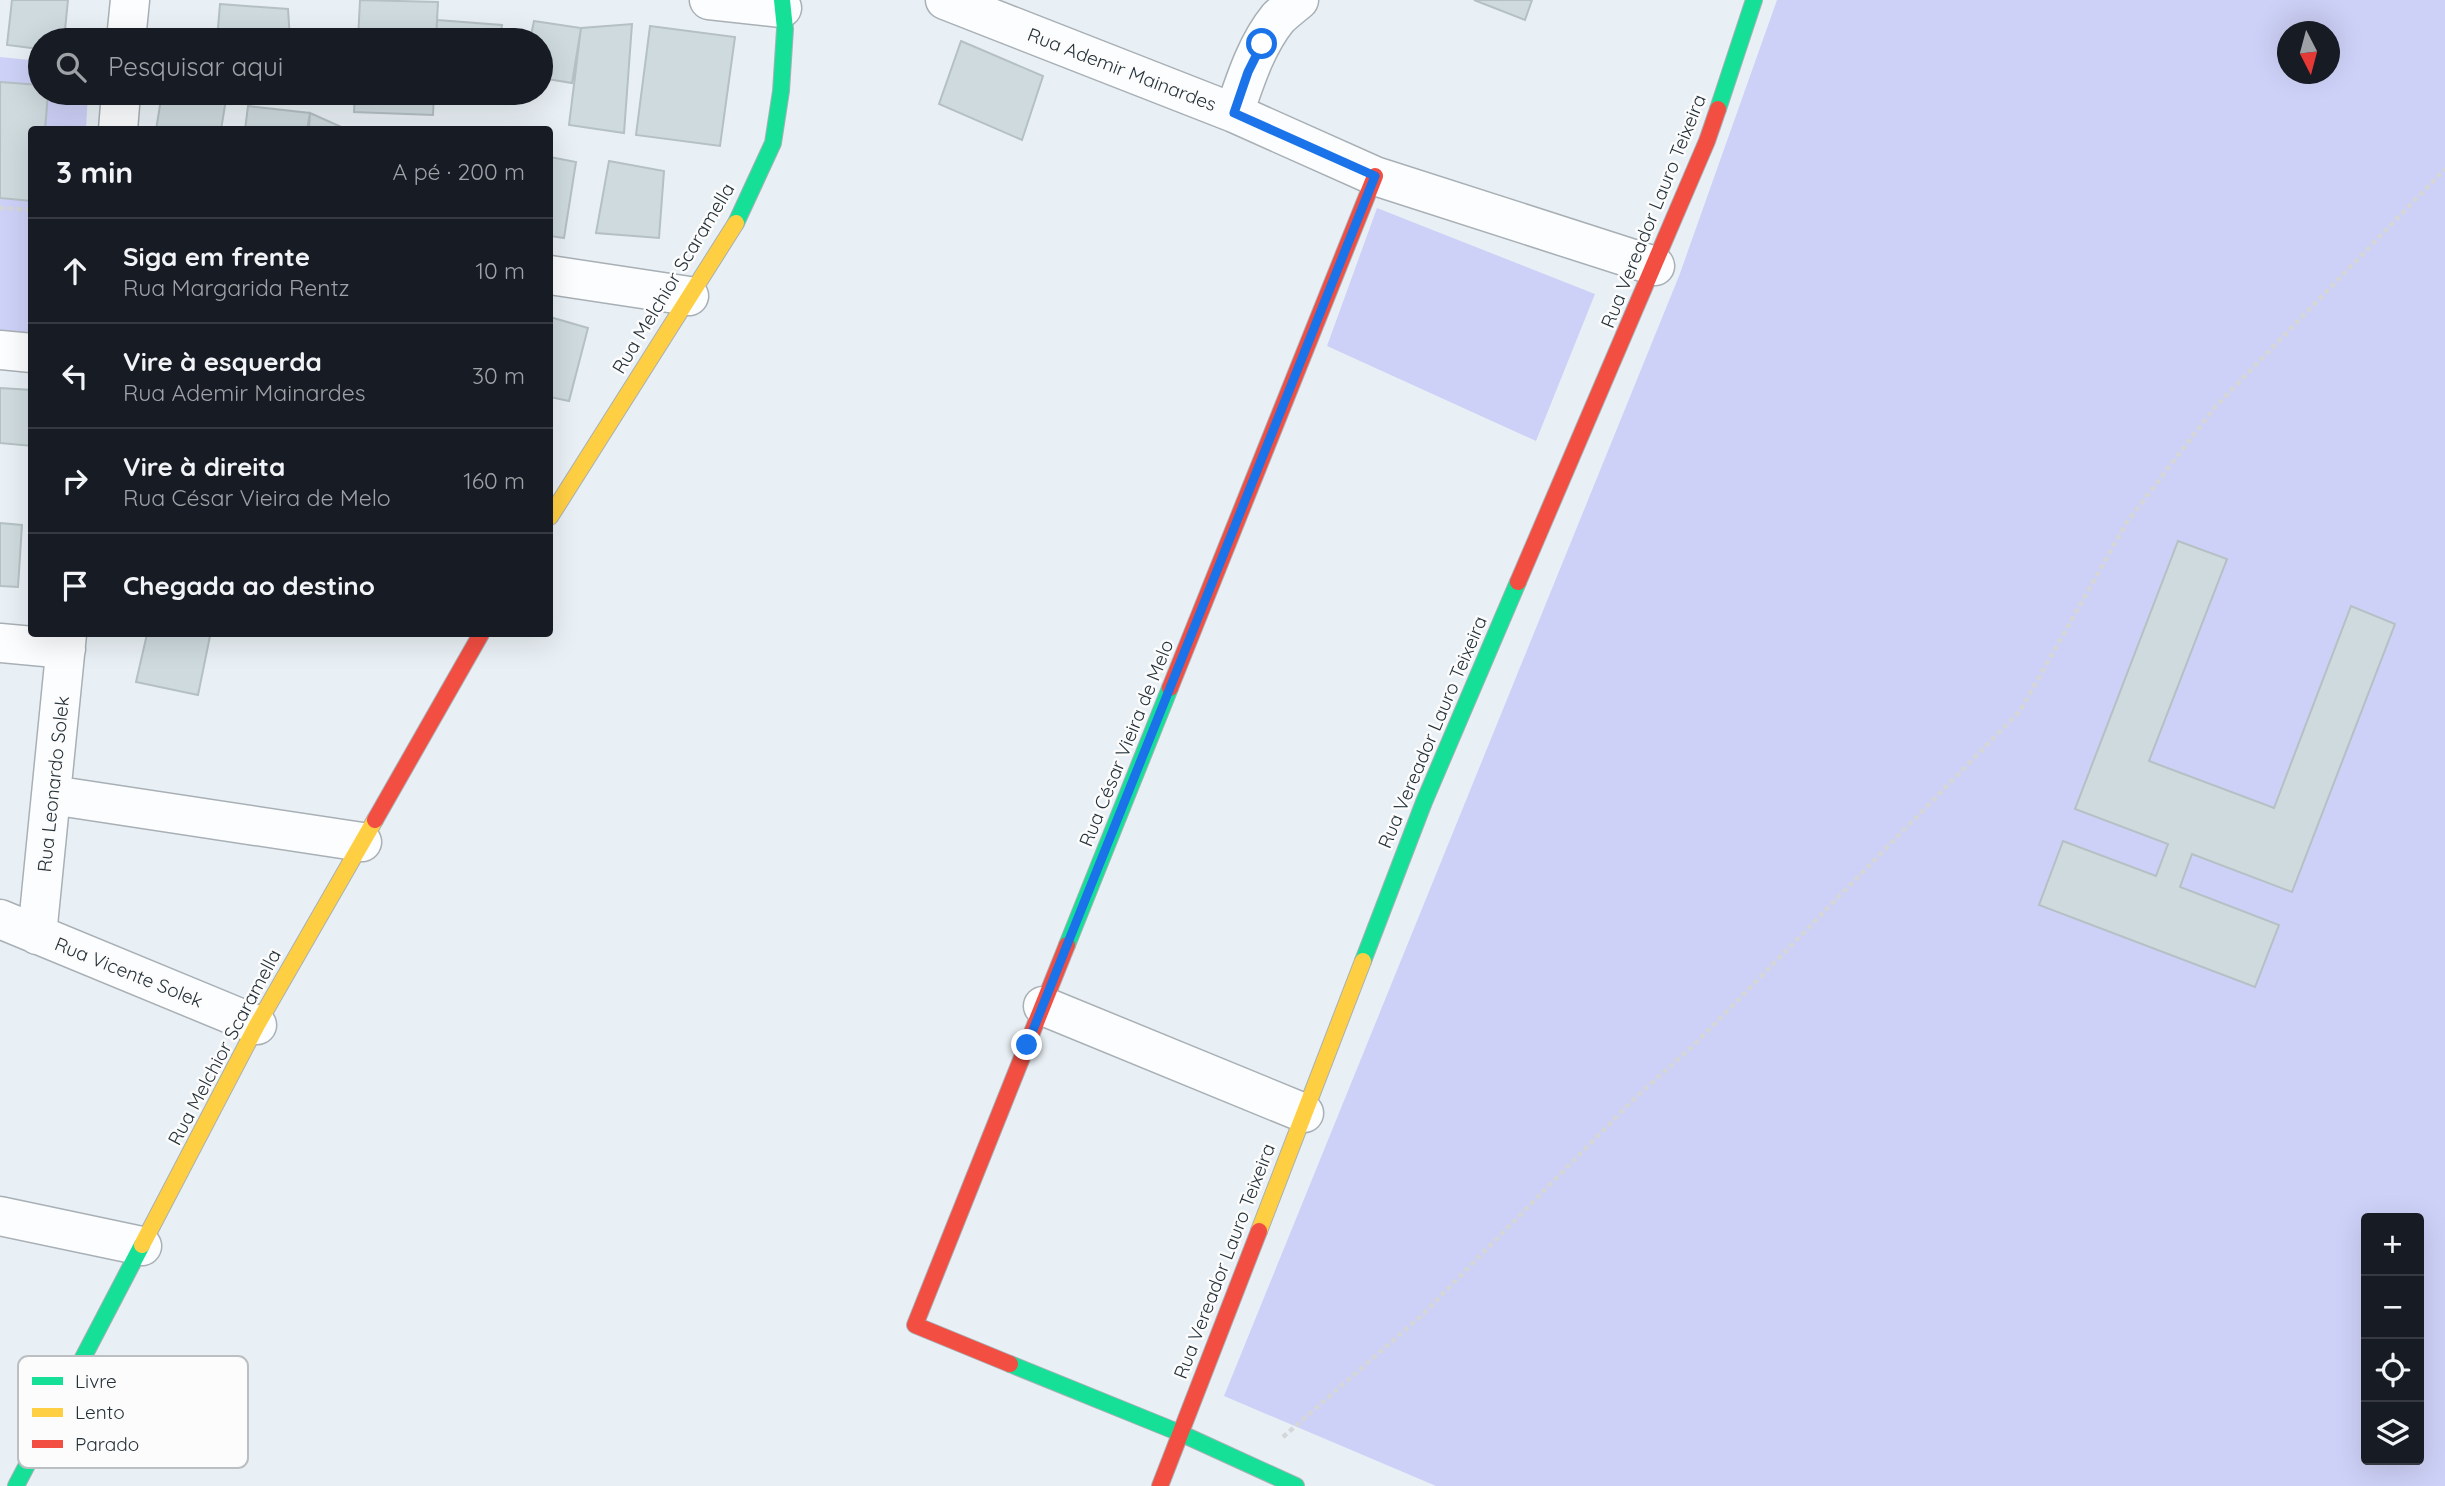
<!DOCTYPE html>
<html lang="pt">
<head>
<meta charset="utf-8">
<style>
	:root { --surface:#171b24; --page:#242831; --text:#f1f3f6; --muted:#9ea1a6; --line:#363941 }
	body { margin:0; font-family:Quicksand,sans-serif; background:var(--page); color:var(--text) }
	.controls { position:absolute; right:21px; bottom:21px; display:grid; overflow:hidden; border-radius:7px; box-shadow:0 7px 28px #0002 }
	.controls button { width:63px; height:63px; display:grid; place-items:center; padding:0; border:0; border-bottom:2px solid var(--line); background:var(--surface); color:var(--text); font:35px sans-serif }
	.compass { position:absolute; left:2277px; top:21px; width:63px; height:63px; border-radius:50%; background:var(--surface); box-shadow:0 7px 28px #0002; rotate:174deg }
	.stop { position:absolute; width:21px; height:21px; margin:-16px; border:5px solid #1a73e8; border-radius:50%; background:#fff }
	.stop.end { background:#1a73e8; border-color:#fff; box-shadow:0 2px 7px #0008 }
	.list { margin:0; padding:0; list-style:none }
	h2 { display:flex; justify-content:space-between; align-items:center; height:91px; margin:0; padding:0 28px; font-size:30px }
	h2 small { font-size:23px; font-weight:400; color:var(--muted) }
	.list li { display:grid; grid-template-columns:46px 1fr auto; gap:21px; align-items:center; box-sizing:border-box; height:105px; padding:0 28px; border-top:2px solid var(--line) }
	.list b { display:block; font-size:26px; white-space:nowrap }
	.list p { margin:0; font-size:23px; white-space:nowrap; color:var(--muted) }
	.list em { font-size:23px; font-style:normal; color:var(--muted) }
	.icon { flex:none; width:38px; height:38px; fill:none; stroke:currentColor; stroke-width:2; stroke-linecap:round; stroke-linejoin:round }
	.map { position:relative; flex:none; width:2445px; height:1486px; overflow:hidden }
	.search { position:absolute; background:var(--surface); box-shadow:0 7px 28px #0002; left:28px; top:28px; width:525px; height:77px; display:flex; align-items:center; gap:18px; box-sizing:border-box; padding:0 24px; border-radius:38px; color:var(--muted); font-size:26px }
	.panel { position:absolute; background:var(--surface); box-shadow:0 7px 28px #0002; left:28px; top:126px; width:525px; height:511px; border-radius:7px }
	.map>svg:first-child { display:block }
	.green { fill:#ced1f7; fill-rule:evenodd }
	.building { fill:#cedade; stroke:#b4c0c4; stroke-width:2 }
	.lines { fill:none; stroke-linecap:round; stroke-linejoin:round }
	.street-casing { stroke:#a8b0b6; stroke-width:41 }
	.fast-casing { stroke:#a8b0b6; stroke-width:18 }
	.slow-casing { stroke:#a8b0b6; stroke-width:18 }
	.jam-casing { stroke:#a8b0b6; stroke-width:18 }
	.path { stroke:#d4d6d7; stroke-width:4.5; stroke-dasharray:5 3.5; stroke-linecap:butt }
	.street { stroke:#fcfdfe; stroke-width:38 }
	.fast { stroke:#16e098; stroke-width:16 }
	.slow { stroke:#ffcf43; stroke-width:16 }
	.jam { stroke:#f24e42; stroke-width:16 }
	.route { stroke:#1a73e8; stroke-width:9 }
	.labels { text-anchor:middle; stroke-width:5; stroke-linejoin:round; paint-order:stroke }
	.street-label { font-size:19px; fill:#243139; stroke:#fcfcfc }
	.key { fill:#fcfcfc; stroke:#bbbfc2; stroke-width:2 }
	.key-label { font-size:19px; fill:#243139 }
</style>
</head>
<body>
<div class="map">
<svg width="2445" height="1486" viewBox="0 0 2445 1486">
	<rect width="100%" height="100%" fill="#e9f0f5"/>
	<!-- green -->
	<path class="green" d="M1777,0H2445V1486H1436L1224,1396L1679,276ZM2288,32H2330V74H2288ZM2366,1218H2419V1460H2366Z
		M0,57L40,61V93H88L86,129L32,130L31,338L0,335Z
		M1377,208L1595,294L1536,441L1327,346Z"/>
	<!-- building -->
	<path class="building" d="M12,0H68L64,40H40V49L7,45Z
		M360,0L438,2L436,40H358Z
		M1474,0H1532L1525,20Z
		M220,4L288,9L290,40H217Z
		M437,20L502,25L500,40H436Z
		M534,21L581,28L572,83L541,78V40H530Z
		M632,24L624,133L569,125L581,28Z
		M650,26L735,37L720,146L636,135Z
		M961,41L1043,76L1022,140L939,104Z
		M0,82L40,85V93H48L45,130H32V201L0,198Z
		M162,93H227L221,130H156Z
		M355,93H434L433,115L354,112Z
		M434,93H493L492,101H433Z
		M248,106L310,113L309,130H245Z
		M310,113L348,130H307Z
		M550,157L576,162L564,238L550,236Z
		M609,161L664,171L659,238L596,233Z
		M550,317L588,328L569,401L550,397Z
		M0,388L32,390V446L0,443Z
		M0,523L22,525L18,587L0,586Z
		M2178,541L2227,559L2149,761L2274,808L2351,606L2395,624L2292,892L2192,854L2180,887L2279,925L2255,987L2039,905L2063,841L2156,876L2168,844L2075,809Z
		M147,634H200L210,636L198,695L136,682Z"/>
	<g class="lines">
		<defs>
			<path id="street" d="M709,0L782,8
				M945,0L1234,113L1375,176L1655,266
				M126,40L130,0
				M1234,113C1245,81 1256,45 1278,18C1284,12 1292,6 1299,0
				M118,130L121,93
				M550,275L689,296
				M0,350L32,353
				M0,643L66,649
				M52,795L362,842
				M0,919L257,1025
				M37,935L67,634
				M1043,1006L1304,1113
				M0,1216L142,1246"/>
			<path id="fast" d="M1718,109L1754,0
				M736,223L773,143L781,91L785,29L782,0
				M1067,945L1170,688
				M1363,961L1424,802L1518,582
				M1010,1364L1180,1433L1296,1486
				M16,1486L142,1245"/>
			<path id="slow" d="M550,517L736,223
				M1259,1231L1363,961
				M142,1245L257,1025L375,820"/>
			<path id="jam" d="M1518,582L1707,141L1718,109
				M1170,688L1375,176
				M375,820L481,634
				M1010,1364L915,1325L1067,945
				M1160,1486L1259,1231"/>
		</defs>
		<!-- street casing -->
		<use href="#street" class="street-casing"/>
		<!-- fast casing -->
		<use href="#fast" class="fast-casing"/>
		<!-- slow casing -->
		<use href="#slow" class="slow-casing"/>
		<!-- jam casing -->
		<use href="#jam" class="jam-casing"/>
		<!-- path -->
		<path class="path" d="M0,208L32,210
			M1283,1437L1421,1316L1634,1099L1695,1044L2020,711L2127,522L2215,407L2445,169"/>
		<!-- street -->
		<use href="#street" class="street"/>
		<!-- fast -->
		<use href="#fast" class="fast"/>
		<!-- slow -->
		<use href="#slow" class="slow"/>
		<!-- jam -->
		<use href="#jam" class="jam"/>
	</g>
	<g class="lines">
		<!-- route -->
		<path class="route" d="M1027,1045L1375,176L1234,113L1248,72L1262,44"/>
	</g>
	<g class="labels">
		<!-- street labels -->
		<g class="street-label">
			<text transform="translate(1122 69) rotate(21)" y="7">Rua Ademir Mainardes</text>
			<text transform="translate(1653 211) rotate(-68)" y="7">Rua Vereador Lauro Teixeira</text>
			<text transform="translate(673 278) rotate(-59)" y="7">Rua Melchior Scaramella</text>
			<text transform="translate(1432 732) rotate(-67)" y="7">Rua Vereador Lauro Teixeira</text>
			<text transform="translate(1126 743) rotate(-68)" y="7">Rua César Vieira de Melo</text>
			<text transform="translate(53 784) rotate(-84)" y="7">Rua Leonardo Solek</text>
			<text transform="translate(129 972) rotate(22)" y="7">Rua Vicente Solek</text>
			<text transform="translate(224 1047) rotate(-62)" y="7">Rua Melchior Scaramella</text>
			<text transform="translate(1224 1261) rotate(-69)" y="7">Rua Vereador Lauro Teixeira</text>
		</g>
	</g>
	<!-- legend -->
	<rect x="18" y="1356" width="230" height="112" rx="10" class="key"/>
	<rect x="32" y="1377" width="31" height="8" fill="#16e098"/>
	<rect x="32" y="1408" width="31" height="9" fill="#ffcf43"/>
	<rect x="32" y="1440" width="31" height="8" fill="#f24e42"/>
	<g class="key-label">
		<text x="75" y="1388">Livre</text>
		<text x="75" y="1419">Lento</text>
		<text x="75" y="1451">Parado</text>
	</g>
</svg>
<div class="controls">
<button>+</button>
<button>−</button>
<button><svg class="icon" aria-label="locate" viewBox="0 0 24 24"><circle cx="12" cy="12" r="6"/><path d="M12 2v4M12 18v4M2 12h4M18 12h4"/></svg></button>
<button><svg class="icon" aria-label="layers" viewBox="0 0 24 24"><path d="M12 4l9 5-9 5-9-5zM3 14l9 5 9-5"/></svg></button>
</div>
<svg class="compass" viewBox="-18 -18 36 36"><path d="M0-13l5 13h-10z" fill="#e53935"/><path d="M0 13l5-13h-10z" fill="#9ea1a6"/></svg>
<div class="stop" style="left:1262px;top:44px"></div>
<div class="stop end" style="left:1027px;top:1045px"></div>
<div class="search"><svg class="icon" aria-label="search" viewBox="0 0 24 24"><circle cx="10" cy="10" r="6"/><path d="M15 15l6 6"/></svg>Pesquisar aqui</div>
<section class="panel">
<h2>3 min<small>A pé · 200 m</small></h2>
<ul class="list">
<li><svg class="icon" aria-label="ahead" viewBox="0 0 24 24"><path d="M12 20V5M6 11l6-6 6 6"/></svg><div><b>Siga em frente</b><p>Rua Margarida Rentz</p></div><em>10 m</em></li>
<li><svg class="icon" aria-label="left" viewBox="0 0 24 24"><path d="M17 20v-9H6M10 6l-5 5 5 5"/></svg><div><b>Vire à esquerda</b><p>Rua Ademir Mainardes</p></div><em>30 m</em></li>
<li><svg class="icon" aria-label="right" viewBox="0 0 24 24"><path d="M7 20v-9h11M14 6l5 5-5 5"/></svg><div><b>Vire à direita</b><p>Rua César Vieira de Melo</p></div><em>160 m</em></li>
<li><svg class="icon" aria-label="arrive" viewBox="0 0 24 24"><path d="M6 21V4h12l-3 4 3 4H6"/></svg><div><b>Chegada ao destino</b></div></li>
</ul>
</section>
</div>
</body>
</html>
